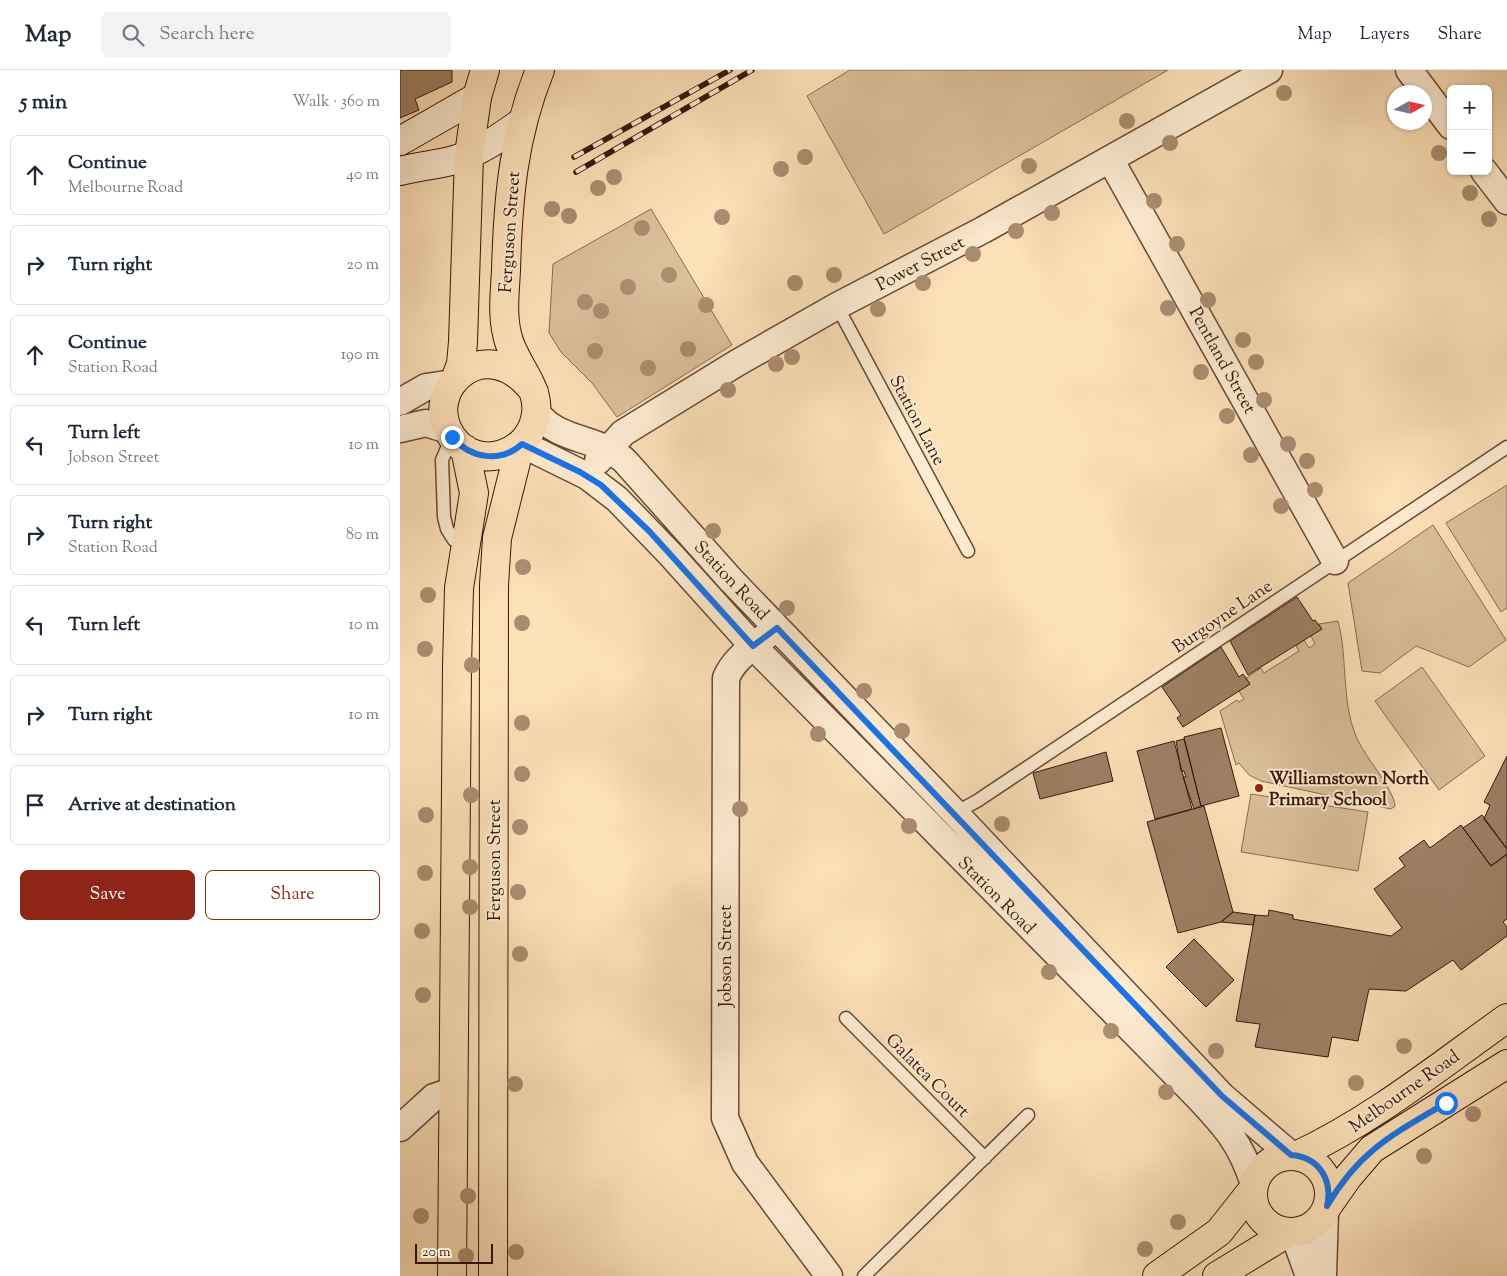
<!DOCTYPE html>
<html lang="en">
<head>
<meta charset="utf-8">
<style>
	:root { --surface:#fff; --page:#f2f2f3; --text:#1f2937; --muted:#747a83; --line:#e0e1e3; --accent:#8f2418 }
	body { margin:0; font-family:"Sorts Mill Goudy",serif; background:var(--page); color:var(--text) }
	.controls { position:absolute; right:15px; top:15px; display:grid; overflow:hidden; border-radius:8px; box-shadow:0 1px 4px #0004 }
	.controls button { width:45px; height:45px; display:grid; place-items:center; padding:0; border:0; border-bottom:1px solid var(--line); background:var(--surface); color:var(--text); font:25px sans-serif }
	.compass { position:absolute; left:987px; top:15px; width:45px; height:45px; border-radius:50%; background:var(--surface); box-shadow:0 1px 4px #0004; rotate:82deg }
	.scale { position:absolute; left:15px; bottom:12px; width:78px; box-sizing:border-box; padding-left:5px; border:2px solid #371709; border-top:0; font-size:14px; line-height:18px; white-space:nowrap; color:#371709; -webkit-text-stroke:4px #feecd2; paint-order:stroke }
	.stop { position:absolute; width:15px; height:15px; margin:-11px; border:4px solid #1a73e8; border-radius:50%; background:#fff }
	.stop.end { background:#1a73e8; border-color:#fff; box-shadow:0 1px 5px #0008 }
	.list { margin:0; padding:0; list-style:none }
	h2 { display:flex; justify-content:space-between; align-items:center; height:65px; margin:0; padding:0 20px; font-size:21px }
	h2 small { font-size:16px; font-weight:400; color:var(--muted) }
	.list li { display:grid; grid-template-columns:32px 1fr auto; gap:15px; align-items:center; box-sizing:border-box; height:80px; margin:0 10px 10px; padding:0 10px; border:1px solid var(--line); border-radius:8px }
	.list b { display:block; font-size:19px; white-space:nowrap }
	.list p { margin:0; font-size:16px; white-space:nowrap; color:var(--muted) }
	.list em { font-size:16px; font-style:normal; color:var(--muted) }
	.actions { display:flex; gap:10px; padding:15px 20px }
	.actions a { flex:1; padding:11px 0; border:1px solid var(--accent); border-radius:8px; text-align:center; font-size:18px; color:var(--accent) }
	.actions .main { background:var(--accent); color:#fff }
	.icon { flex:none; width:28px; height:28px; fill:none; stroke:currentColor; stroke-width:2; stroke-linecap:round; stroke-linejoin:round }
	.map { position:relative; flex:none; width:1107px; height:1206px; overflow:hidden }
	header { display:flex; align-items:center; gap:30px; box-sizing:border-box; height:70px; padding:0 25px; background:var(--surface); border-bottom:1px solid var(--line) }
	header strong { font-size:24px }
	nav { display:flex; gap:28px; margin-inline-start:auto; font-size:18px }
	.search { width:350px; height:45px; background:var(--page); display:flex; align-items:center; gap:12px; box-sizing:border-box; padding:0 18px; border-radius:8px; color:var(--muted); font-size:19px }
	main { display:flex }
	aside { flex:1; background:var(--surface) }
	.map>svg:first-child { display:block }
	.green { fill:#dbbf9b; stroke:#896b52 }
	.building { fill:#9e8065; stroke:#371709 }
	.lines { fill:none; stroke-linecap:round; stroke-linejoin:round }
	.lane-casing { stroke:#684a35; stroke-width:15 }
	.street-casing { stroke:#684a35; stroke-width:29 }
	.secondary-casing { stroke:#371709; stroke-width:30 }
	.primary-casing { stroke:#371709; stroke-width:30 }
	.lane { stroke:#feecd2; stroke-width:12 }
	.street { stroke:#feecd2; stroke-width:26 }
	.secondary { stroke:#feecd2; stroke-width:28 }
	.primary { stroke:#fde1b9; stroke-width:28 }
	.rail-casing { stroke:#371709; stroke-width:5.5 }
	.rail { stroke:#feecd2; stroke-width:4; stroke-dasharray:11; stroke-linecap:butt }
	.tree { fill:#ab8d70 }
	.route { stroke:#1a73e8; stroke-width:6 }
	.poi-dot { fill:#8f2418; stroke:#feecd2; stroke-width:2 }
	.labels { text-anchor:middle; stroke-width:4; stroke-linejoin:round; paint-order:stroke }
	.street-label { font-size:18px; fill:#371709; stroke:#feecd2 }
	.poi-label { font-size:18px; font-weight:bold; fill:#371709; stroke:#feecd2; text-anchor:start }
</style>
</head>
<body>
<header>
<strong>Map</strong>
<div class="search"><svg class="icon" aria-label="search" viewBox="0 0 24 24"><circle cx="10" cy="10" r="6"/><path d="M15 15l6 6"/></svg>Search here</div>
<nav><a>Map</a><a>Layers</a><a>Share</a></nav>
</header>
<main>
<aside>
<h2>5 min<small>Walk · 360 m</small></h2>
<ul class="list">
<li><svg class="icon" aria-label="ahead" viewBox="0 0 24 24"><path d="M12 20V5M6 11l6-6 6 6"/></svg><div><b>Continue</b><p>Melbourne Road</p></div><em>40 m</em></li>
<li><svg class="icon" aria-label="right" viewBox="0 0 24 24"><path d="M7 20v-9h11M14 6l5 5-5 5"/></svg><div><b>Turn right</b></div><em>20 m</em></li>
<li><svg class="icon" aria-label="ahead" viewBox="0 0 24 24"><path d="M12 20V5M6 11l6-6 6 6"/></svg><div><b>Continue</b><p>Station Road</p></div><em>190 m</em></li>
<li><svg class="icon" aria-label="left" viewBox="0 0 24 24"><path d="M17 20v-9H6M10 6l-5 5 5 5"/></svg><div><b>Turn left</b><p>Jobson Street</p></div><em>10 m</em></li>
<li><svg class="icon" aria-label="right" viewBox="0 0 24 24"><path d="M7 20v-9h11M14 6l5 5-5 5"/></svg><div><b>Turn right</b><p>Station Road</p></div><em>80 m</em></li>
<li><svg class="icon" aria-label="left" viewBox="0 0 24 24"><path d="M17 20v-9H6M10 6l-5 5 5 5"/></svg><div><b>Turn left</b></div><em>10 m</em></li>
<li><svg class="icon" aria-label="right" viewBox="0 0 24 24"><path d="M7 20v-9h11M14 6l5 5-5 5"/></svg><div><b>Turn right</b></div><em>10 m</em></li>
<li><svg class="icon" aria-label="arrive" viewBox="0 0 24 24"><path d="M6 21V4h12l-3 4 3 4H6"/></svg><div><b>Arrive at destination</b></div></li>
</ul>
<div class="actions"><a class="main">Save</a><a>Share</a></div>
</aside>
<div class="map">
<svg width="1107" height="1206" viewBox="0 0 1107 1206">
	<rect width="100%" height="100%" fill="#fde1b9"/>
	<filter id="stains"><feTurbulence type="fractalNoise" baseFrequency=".004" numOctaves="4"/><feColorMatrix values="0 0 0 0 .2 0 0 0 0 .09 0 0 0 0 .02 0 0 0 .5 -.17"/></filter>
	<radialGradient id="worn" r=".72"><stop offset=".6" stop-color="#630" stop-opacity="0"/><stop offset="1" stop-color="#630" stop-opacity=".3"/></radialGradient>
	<!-- green -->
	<path class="green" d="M450,0H768L484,164L407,26Z
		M251,139L332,275L217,347L192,313L161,282L149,263L153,194Z
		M1107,415V538L1101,542L1046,453Z
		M1033,455L1106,570L1069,597L1016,576L980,603L962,601L948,513Z
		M938,551C948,588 941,630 956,666C964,686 994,719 995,736L991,739L861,711L849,705L839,693L836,695L820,641L837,630L839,632L844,629L839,621L850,614L846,608L861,598L864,603L899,581L896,576L904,570L909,578L915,574L911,566L922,559L919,554Z
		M1022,597L1085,686L1039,720L975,631Z
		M851,724L968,742L958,801L841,782Z"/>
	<!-- building -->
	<path class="building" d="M0,0H52V12L15,29L19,40L0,48Z
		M897,527L913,551L915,550L922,559L848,605L830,571Z
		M821,577L839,607L843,604L850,614L783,657L777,648L781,645L762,617Z
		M821,658L839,726L801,736L784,667Z
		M784,669L801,736L794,739L783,707H786L784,701H781L776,671Z
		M774,671L792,739L755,749L737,681Z
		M706,682L713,711L640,729L633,703Z
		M1107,686V779L1084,749L1090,735L1084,732Z
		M804,736L833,842L821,852L778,863L747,752Z
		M1082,745L1107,779V784L1091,796L1063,758Z
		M1061,755L1091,796L1107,784V849L1103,852L1107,857V866L1061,900L1053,890L1006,921L969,919L958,971L932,967L928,987L855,977L860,954L836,951L855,845L868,846L869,840L893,845V849L991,866L1002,858L974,819L1005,796L999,788L1024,770L1030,778Z
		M833,842L855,845L853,855L821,852Z
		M794,869L834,910L806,937L766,897Z"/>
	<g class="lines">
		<defs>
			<path id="lane" d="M437,236L568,481
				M52,367L42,390L44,447L47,459L54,470L65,478
				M555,743L577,731L1107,377
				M446,948L585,1088
				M464,1206L628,1045"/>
			<path id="street" d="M1009,0L1051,56
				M710,89L935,491
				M1084,101L1107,131
				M0,332L26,317L53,313
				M137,343C159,372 196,366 224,390L331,510L555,743L822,1026L891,1085
				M0,359L26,353L48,360
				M122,374L187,406L217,429L271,485L353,576L794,1023C824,1055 840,1071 854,1114
				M198,391L223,363L337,293L437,236L583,160L869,0
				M366,566C350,579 334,589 326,608L325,1048L345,1093L429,1206
				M0,1058L34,1027L52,1021
				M893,1162L909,1206
				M923,1206L925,1142"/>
			<path id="secondary" d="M0,71L77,27
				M0,101C18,96 37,95 54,90C80,82 101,67 123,51"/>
			<path id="primary" d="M55,310L61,294L63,272L69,85L77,27L85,0
				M134,322C87,258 19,319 52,367C77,403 131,385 136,344C140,314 112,292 107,264C102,243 105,221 106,200C108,129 113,67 140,0
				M853 1124a38 38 0 1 1 76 0a38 38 0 1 1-76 0Z
				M896,1086C973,1050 1038,997 1107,948
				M927,1137L948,1107L972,1079L1107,994
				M52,1206L57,596L59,518L74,423L65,379
				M93,1206L94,515L97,468L120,376
				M757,1206L819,1162L853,1119
				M817,1206L889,1162"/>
		</defs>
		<!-- lane casing -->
		<use href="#lane" class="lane-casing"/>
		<!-- street casing -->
		<use href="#street" class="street-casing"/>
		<!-- secondary casing -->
		<use href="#secondary" class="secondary-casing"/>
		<!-- primary casing -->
		<use href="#primary" class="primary-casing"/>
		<!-- lane -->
		<use href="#lane" class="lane"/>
		<!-- street -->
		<use href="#street" class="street"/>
		<!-- secondary -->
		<use href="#secondary" class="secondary"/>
		<!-- primary -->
		<use href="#primary" class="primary"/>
		<defs>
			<path id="rail" d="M174,87L330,0
				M176,102L352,0"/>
		</defs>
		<!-- rail casing -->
		<use href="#rail" class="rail-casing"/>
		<!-- rail -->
		<use href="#rail" class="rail"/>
	</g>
	<!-- trees -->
	<g class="tree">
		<circle cx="884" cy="23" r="8"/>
		<circle cx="727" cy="51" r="8"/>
		<circle cx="770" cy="73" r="8"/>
		<circle cx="1039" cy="83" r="8"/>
		<circle cx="405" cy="87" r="8"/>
		<circle cx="629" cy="96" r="8"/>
		<circle cx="381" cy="99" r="8"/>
		<circle cx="214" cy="107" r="8"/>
		<circle cx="198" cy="118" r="8"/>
		<circle cx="1070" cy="123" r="8"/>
		<circle cx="754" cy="131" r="8"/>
		<circle cx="152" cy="139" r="8"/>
		<circle cx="652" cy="143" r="8"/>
		<circle cx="169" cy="146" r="8"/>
		<circle cx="322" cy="147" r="8"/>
		<circle cx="1089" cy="149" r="8"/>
		<circle cx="242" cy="158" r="8"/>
		<circle cx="616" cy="161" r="8"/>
		<circle cx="777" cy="174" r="8"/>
		<circle cx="573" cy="184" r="8"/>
		<circle cx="269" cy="205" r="8"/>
		<circle cx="434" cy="205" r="8"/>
		<circle cx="395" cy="213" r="8"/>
		<circle cx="523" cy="213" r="8"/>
		<circle cx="228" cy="217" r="8"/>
		<circle cx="808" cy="230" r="8"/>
		<circle cx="185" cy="232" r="8"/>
		<circle cx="306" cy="235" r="8"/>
		<circle cx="768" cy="238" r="8"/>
		<circle cx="478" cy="239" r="8"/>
		<circle cx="201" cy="241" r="8"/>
		<circle cx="843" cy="270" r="8"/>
		<circle cx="288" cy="279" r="8"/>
		<circle cx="195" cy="281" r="8"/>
		<circle cx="392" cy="287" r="8"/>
		<circle cx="856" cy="292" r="8"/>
		<circle cx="376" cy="294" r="8"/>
		<circle cx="248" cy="298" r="8"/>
		<circle cx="801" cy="302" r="8"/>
		<circle cx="328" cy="320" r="8"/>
		<circle cx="864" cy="330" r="8"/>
		<circle cx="827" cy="346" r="8"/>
		<circle cx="888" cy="374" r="8"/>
		<circle cx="851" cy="385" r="8"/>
		<circle cx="907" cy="391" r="8"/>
		<circle cx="915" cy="420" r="8"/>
		<circle cx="881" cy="436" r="8"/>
		<circle cx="313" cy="461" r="8"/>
		<circle cx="123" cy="497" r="8"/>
		<circle cx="28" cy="525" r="8"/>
		<circle cx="387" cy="538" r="8"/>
		<circle cx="122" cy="553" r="8"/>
		<circle cx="25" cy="579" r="8"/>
		<circle cx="72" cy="595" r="8"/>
		<circle cx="464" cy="621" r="8"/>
		<circle cx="122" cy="653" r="8"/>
		<circle cx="502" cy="661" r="8"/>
		<circle cx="418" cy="664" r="8"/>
		<circle cx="122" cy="704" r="8"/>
		<circle cx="71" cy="725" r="8"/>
		<circle cx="340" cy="739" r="8"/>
		<circle cx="26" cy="745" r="8"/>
		<circle cx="602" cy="754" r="8"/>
		<circle cx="509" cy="756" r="8"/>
		<circle cx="120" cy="757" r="8"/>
		<circle cx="70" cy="797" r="8"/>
		<circle cx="25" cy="803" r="8"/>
		<circle cx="118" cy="822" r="8"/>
		<circle cx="70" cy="837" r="8"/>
		<circle cx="22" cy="861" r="8"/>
		<circle cx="120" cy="884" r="8"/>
		<circle cx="649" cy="902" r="8"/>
		<circle cx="23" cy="925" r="8"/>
		<circle cx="711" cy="961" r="8"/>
		<circle cx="1004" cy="976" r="8"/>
		<circle cx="816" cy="981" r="8"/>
		<circle cx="956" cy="1013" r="8"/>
		<circle cx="115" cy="1014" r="8"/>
		<circle cx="766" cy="1022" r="8"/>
		<circle cx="1073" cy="1044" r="8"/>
		<circle cx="1024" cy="1086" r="8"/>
		<circle cx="68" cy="1126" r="8"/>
		<circle cx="21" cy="1146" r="8"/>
		<circle cx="778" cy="1152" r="8"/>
		<circle cx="745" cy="1179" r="8"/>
		<circle cx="116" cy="1182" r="8"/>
		<circle cx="66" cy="1186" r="8"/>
	</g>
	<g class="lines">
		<!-- route -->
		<path class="route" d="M52,367C70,388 100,394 122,374L180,402L201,415L250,462L353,576L377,558L822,1026L891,1085C919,1087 933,1110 927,1136C959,1081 993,1064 1046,1033"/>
	</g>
	<!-- markers -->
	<circle class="poi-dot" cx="859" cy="718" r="5"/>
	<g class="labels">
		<!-- street labels -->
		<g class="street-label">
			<text transform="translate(109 162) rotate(-86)" y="6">Ferguson Street</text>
			<text transform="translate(520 193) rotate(-28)" y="6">Power Street</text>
			<text transform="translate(823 290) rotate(61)" y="6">Pentland Street</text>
			<text transform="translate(518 350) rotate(62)" y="6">Station Lane</text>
			<text transform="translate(332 510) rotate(47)" y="6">Station Road</text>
			<text transform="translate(822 546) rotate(-34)" y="6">Burgoyne Lane</text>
			<text transform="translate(94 790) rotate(-90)" y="6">Ferguson Street</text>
			<text transform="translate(597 825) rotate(45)" y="6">Station Road</text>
			<text transform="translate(325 886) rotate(-90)" y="6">Jobson Street</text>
			<text transform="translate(528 1005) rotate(45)" y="6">Galatea Court</text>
			<text transform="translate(1004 1021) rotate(-35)" y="6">Melbourne Road</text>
		</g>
		<!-- poi labels -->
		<g class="poi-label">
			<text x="869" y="714">Williamstown North<tspan x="869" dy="21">Primary School</tspan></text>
		</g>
	</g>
	<rect width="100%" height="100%" filter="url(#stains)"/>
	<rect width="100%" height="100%" fill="url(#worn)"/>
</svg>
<div class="controls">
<button>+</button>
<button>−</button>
</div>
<svg class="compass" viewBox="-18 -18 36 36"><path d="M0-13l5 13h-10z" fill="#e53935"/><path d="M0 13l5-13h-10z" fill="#747a83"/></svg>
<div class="scale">20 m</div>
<div class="stop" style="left:1046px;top:1033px"></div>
<div class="stop end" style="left:52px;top:367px"></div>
</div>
</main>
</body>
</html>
